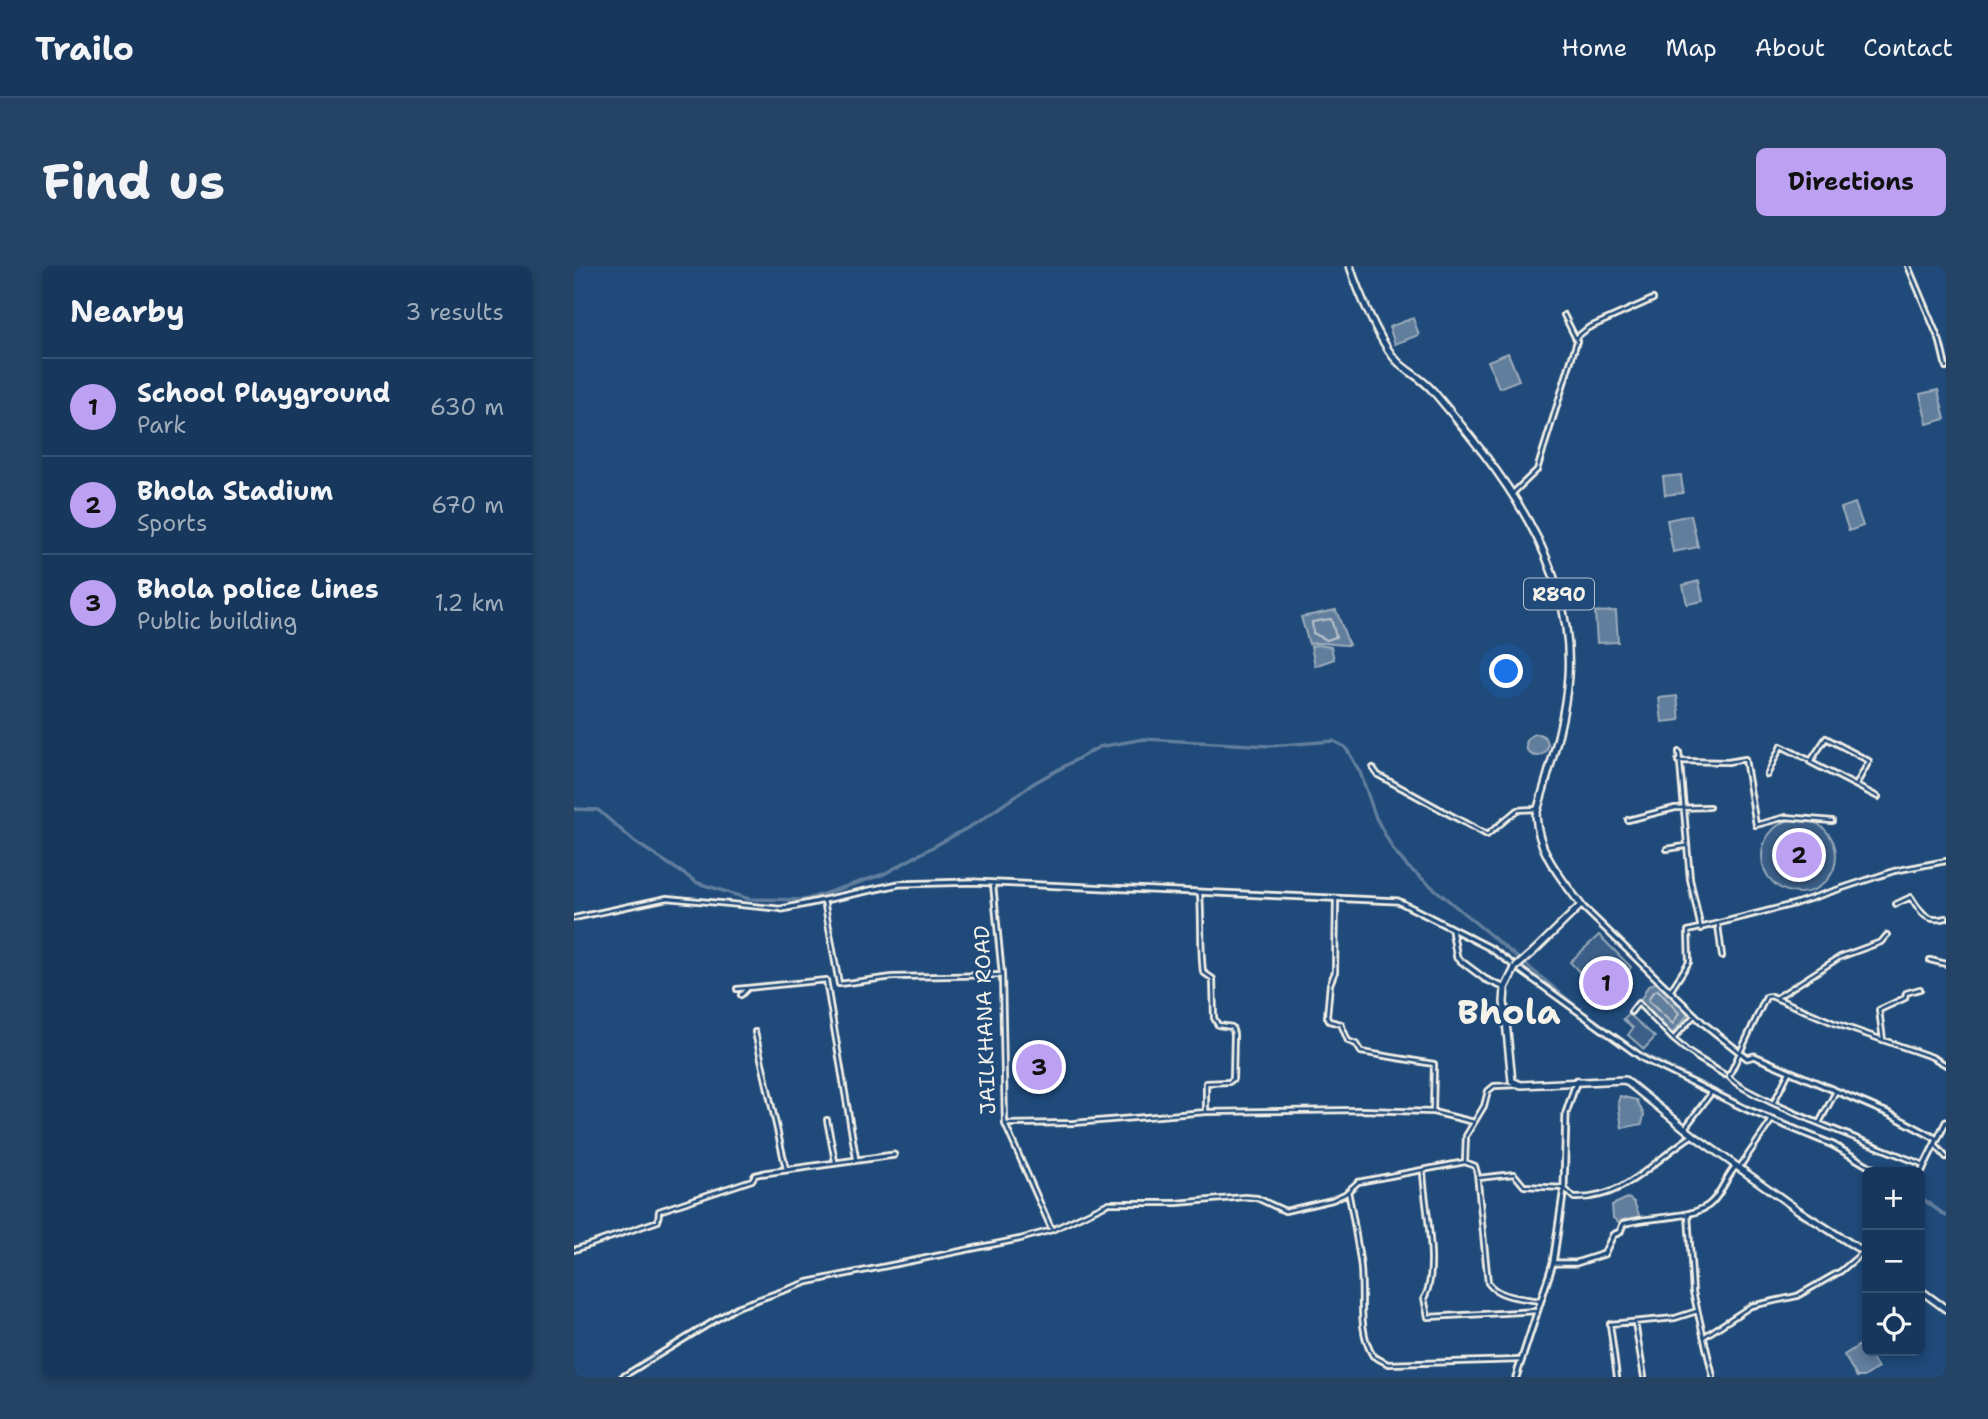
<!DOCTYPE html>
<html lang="en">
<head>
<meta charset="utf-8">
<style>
	:root { --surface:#17385c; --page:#244365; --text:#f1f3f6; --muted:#9eacbb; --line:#365272; --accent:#bca0f2 }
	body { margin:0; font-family:"Shantell Sans",sans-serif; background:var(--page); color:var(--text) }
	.controls { position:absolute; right:21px; bottom:21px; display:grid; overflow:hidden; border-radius:10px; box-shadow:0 4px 10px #0003 }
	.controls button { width:63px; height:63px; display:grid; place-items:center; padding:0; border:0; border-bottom:2px solid var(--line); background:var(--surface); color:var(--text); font:35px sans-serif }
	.you { position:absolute; left:933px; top:406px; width:24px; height:24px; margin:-18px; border:5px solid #fff; border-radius:50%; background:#1a73e8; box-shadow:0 0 0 10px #1a73e833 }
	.badge { display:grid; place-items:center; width:46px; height:46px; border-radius:50%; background:var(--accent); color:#111; font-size:23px; font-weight:700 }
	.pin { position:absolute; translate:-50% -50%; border:4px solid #fff; box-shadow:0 2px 7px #0006 }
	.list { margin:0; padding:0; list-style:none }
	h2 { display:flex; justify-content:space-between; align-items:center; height:91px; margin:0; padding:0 28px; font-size:30px }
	h2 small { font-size:23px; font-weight:400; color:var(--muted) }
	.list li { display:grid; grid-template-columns:46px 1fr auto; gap:21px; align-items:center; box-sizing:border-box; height:98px; padding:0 28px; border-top:2px solid var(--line) }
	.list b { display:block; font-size:26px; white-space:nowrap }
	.list p { margin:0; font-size:23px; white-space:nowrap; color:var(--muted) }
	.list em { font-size:23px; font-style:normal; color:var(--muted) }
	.icon { flex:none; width:38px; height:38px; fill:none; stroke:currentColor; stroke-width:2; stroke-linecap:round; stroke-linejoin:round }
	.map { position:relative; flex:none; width:1372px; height:1111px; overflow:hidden; border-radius:10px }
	header { display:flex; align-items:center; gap:42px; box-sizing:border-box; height:98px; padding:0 35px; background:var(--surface); border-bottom:2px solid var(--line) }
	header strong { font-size:33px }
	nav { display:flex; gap:38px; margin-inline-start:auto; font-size:24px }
	.intro { display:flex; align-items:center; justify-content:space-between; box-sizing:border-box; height:168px; padding:0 42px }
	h1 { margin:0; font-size:49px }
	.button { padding:18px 32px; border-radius:10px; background:var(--accent); color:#111; font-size:24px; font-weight:700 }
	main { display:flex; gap:42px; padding:0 42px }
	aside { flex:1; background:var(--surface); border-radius:10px; box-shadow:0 4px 10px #0003 }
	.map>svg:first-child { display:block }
	.green { fill:#3a5f88; stroke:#97a8b8; stroke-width:2 }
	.water { fill:#627e9d; stroke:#9cacbb; stroke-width:2 }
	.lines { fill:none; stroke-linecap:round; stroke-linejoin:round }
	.shore { stroke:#bac3ca; stroke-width:2 }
	.canal { stroke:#627e9d; stroke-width:3.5 }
	.pedestrian-casing { stroke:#f4f1e8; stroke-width:7 }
	.minor-casing { stroke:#f4f1e8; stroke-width:8 }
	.tertiary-casing { stroke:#f4f1e8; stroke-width:9 }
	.primary-casing { stroke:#f4f1e8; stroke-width:10 }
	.pedestrian { stroke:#1f4a7a; stroke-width:2 }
	.minor { stroke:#1f4a7a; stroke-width:2.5 }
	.tertiary { stroke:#1f4a7a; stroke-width:3.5 }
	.primary { stroke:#1f4a7a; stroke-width:5 }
	.primary-bridge-casing { stroke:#f4f1e8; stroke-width:10; stroke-linecap:butt }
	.primary-bridge { stroke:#1f4a7a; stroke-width:5 }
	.labels { text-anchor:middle; stroke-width:5; stroke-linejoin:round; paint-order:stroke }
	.shield { fill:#1f4a7a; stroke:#b4bfc7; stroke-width:2 }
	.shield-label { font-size:19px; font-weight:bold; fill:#f4f1e8 }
	.street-label { font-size:21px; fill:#f4f1e8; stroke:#1f4a7a }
	.town-label { font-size:35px; font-weight:bold; fill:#f4f1e8; stroke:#1f4a7a }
</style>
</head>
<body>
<header>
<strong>Trailo</strong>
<nav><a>Home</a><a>Map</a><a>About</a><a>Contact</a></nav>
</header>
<div class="intro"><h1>Find us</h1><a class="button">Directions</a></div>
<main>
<aside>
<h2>Nearby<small>3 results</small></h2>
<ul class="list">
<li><span class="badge">1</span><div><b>School Playground</b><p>Park</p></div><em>630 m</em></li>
<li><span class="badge">2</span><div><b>Bhola Stadium</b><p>Sports</p></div><em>670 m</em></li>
<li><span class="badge">3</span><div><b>Bhola police Lines</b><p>Public building</p></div><em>1.2 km</em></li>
</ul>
</aside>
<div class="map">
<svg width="1372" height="1111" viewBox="0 0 1372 1111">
	<rect width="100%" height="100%" fill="#1f4a7a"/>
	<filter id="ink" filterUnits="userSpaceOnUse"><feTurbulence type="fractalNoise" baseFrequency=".0143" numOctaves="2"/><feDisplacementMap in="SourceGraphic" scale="14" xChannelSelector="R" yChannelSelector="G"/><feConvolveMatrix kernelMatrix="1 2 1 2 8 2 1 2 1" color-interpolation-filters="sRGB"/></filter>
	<g filter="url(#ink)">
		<!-- green -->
		<path class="green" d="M1188 590a37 37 0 1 1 74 0a37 37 0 1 1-74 0Z
			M1025,669L1057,701L1036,739L996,696Z
			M1055,748L1081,771L1070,783L1054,769L1059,762L1049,753Z"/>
		<!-- water -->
		<path class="water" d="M839,52L845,69L821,78L815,61Z
			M934,87L945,114L925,122L914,95Z
			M1364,124L1371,153L1353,158L1346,128Z
			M1107,209L1109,227L1091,229L1089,211Z
			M1281,237L1289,260L1275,265L1267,242Z
			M1117,249L1124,281L1099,286L1093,254Z
			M1125,315L1129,335L1113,338L1109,319Z
			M762,344L775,379C761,379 747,375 735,378L727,351Z
			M1042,345L1044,376L1023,377L1021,346Z
			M744,379L757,381L760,393L741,400L737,380Z
			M1103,430L1106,454L1088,456L1085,432Z
			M952 479a11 11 0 1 1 22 0a11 11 0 1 1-22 0Z
			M1081,717H1088L1116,746L1097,769L1066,735L1074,720Z
			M1046,830L1063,834L1070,849L1068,858L1048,862L1044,836Z
			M1054,932L1060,936L1066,951L1046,957L1039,952L1038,939Z
			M1289,1077L1304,1102L1290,1111H1283L1270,1089Z"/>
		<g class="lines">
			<!-- shore -->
			<path class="shore" d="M757,353L762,371L753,374L739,367L738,356Z
				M1084,724L1105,747L1099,758L1074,735L1079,726Z"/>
			<!-- canal -->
			<path class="canal" d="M0,543L24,544L61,576L124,617L175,633L231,634L310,608L406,555L460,517L525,481L570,473L695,480L759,475L771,481L775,487L786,506L802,552L820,585L834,601L1026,760
				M1038,768L1067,787L1189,848
				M1264,880L1310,906
				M1346,931L1372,950"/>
			<defs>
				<path id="pedestrian" d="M1112,784L1121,790"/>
				<path id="minor" d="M1334,0L1366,76L1372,101
					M1003,71L1014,62L1079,33
					M938,228L963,204L1003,75L990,49
					M1105,486L1116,613L1127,663
					M1104,495L1154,496L1171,493L1182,559L1212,551L1258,555
					M799,502L804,509L913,569L943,544L962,543
					M1193,509L1207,480L1237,495
					M1282,519L1295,495L1252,472L1236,496L1304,531
					M1054,554L1101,542L1135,541
					M1093,583L1111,580
					M419,618L428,709L431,858L478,964
					M626,628C628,654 626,680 629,706L639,713L640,752L644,759L658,761L660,768L659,813L655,816L632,817V846
					M762,632L761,706L756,718L753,751L755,755L767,758L774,775L782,778L787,786L860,798L859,846
					M250,634L265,718L319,711L428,709
					M1322,638L1337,631C1347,647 1352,657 1372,652
					M0,652L93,632L208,643
					M1144,659L1148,690
					M1356,694L1372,698
					M163,723L252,714L282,892
					M1097,724L1115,696L1114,665L1220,638L1320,605L1372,595
					M167,729L173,723
					M1202,732L1266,691L1307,676L1313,669
					M1057,746L1064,737L1099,773L1121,749
					M181,766L212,903
					M1099,773L1111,783
					M1309,774L1305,744L1331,732L1332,727L1346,723
					M1122,791L1151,809
					M1200,836L1215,806
					M253,854L261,895
					M1245,857L1261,827
					M431,858L500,857L632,846L787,844L859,846L900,856
					M1111,862L1138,826
					M1362,880L1372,891
					M891,896L901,900L903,907L914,1017C925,1032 949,1032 966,1035
					M1350,899C1321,887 1161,828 1155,810L1192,731L1197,730L1260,757L1358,791L1372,799
					M1165,902L1198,854
					M849,905C850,937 866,1006 850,1032L854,1051L963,1045
					M904,912L940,908L950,920L990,922L1000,932C1051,934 1078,895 1119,869
					M774,925C779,949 782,970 786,994C791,1024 782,1063 799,1090L814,1098L946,1094
					M1114,948L1119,1026L1139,1111
					M0,984L84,955L85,945L178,914L181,909L190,907
					M1061,1056L1070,1111
					M1131,1070L1177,1040L1223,1030L1267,1005L1288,987
					M48,1111L163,1041L234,1016L446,973L478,964L535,937H603L671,931L683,932L711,945L758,934L771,928L784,916L891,896L892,870L910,840L914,825L920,820L944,819
					M1043,1111L1036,1058L1101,1052L1123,1045"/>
				<path id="tertiary" d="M1007,639L1129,757L1173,792L1180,790L1316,848L1363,873
					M208,643L325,618L399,616L824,635L916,682L1070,793L1172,843L1259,879L1305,906
					M878,664L883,692L911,713L931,722
					M190,907L320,889
					M1346,908L1372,856
					M979,997H1002L1030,988L1039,969L1046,966L1049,958C1073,950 1122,954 1138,936C1148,926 1152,911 1162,900
					M942,1111L979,997L990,922L992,847L1003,814"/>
				<path id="primary" d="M776,0C783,23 807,79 823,95C833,106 846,110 859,125C927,206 1001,297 994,410C991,456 975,504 962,549C964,587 986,610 1007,639L959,686
					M941,702L931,722L930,736L938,815L947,819L1051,814L1119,869L1224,944L1293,988
					M1346,1024L1372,1043"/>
			</defs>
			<!-- pedestrian casing -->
			<use href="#pedestrian" class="pedestrian-casing"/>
			<!-- minor casing -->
			<use href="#minor" class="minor-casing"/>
			<!-- tertiary casing -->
			<use href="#tertiary" class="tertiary-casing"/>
			<!-- primary casing -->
			<use href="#primary" class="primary-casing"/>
			<!-- pedestrian -->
			<use href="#pedestrian" class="pedestrian"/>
			<!-- minor -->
			<use href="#minor" class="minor"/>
			<!-- tertiary -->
			<use href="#tertiary" class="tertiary"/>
			<!-- primary -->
			<use href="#primary" class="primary"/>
			<defs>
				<path id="primary-bridge" d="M941,702L959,686"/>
			</defs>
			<!-- primary-bridge casing -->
			<use href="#primary-bridge" class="primary-bridge-casing"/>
			<!-- primary-bridge -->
			<use href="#primary-bridge" class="primary-bridge"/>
		</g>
	</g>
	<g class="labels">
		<!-- shield labels -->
		<rect class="shield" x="950" y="312.5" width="70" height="31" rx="5"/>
		<g class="shield-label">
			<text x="985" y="335">R890</text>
		</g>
		<!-- street labels -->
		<g class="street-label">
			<text transform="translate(411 754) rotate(-92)" y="7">JAILKHANA ROAD</text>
		</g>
		<!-- town labels -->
		<g class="town-label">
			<text x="935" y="758">Bhola</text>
		</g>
	</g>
</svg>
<div class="controls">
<button>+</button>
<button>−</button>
<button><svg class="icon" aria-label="locate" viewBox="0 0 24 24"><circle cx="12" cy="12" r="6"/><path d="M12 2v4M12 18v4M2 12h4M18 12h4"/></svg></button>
</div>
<div class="you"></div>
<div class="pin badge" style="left:1032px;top:717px">1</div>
<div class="pin badge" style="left:1225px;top:589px">2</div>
<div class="pin badge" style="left:465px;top:801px">3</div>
</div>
</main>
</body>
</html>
